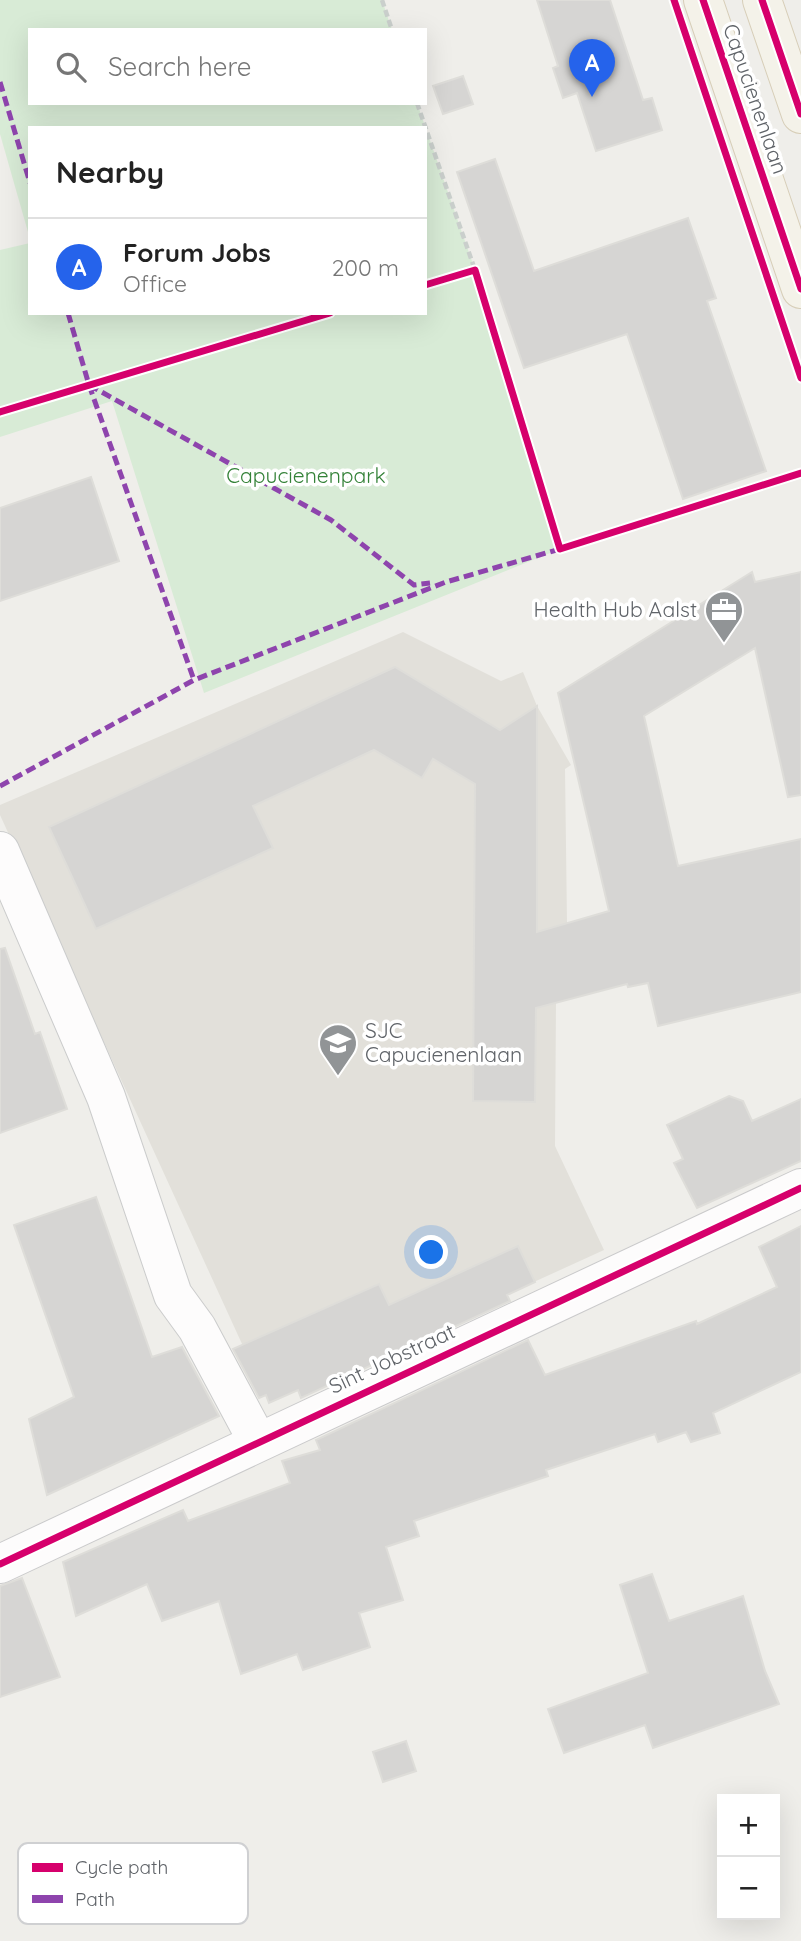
<!DOCTYPE html>
<html lang="en">
<head>
<meta charset="utf-8">
<style>
	:root { --surface:#fff; --page:#f2f2f2; --text:#222; --muted:#767676; --line:#e0e0e0; --accent:#2563eb }
	body { margin:0; font-family:Quicksand,sans-serif; background:var(--page); color:var(--text) }
	.controls { position:absolute; right:21px; bottom:21px; display:grid; overflow:hidden; border-radius:0px; box-shadow:0 7px 28px #0002 }
	.controls button { width:63px; height:63px; display:grid; place-items:center; padding:0; border:0; border-bottom:2px solid var(--line); background:var(--surface); color:var(--text); font:35px sans-serif }
	.you { position:absolute; left:432px; top:1253px; width:24px; height:24px; margin:-18px; border:5px solid #fff; border-radius:50%; background:#1a73e8; box-shadow:0 0 0 10px #1a73e833 }
	.badge { display:grid; place-items:center; width:46px; height:46px; border-radius:50%; background:var(--accent); color:#fff; font-size:23px; font-weight:700 }
	.pin { position:absolute; translate:-50% -58px; filter:drop-shadow(0 2px 4px #0008) }
	.pin::after { content:''; position:absolute; top:37px; width:24px; height:21px; background:inherit; clip-path:polygon(0 0,100% 0,50% 100%) }
	.list { margin:0; padding:0; list-style:none }
	h2 { display:flex; justify-content:space-between; align-items:center; height:91px; margin:0; padding:0 28px; font-size:30px }
	h2 small { font-size:23px; font-weight:400; color:var(--muted) }
	.list li { display:grid; grid-template-columns:46px 1fr auto; gap:21px; align-items:center; box-sizing:border-box; height:98px; padding:0 28px; border-top:2px solid var(--line) }
	.list b { display:block; font-size:26px; white-space:nowrap }
	.list p { margin:0; font-size:23px; white-space:nowrap; color:var(--muted) }
	.list em { font-size:23px; font-style:normal; color:var(--muted) }
	.icon { flex:none; width:38px; height:38px; fill:none; stroke:currentColor; stroke-width:2; stroke-linecap:round; stroke-linejoin:round }
	.map { position:relative; flex:none; width:801px; height:1941px; overflow:hidden }
	.search { position:absolute; background:var(--surface); box-shadow:0 7px 28px #0002; left:28px; top:28px; width:399px; height:77px; display:flex; align-items:center; gap:18px; box-sizing:border-box; padding:0 24px; border-radius:0px; color:var(--muted); font-size:26px }
	.panel { position:absolute; background:var(--surface); box-shadow:0 7px 28px #0002; left:28px; top:126px; width:399px; height:189px; border-radius:0px }
	.map>svg:first-child { display:block }
	.education { fill:#e2e0da }
	.green { fill:#d8ebd6 }
	.building { fill:#d6d5d3; stroke:#deddd9; stroke-width:2 }
	.lines { fill:none; stroke-linecap:round; stroke-linejoin:round }
	.street-casing { stroke:#cbcccc; stroke-width:40 }
	.secondary-casing { stroke:#cacacb; stroke-width:40 }
	.primary-casing { stroke:#d7ceb8; stroke-width:40 }
	.path { stroke:#cacfcc; stroke-width:4.5; stroke-dasharray:7 3.5; stroke-linecap:butt }
	.street { stroke:#fdfcfc; stroke-width:38 }
	.secondary { stroke:#fdfcfc; stroke-width:38 }
	.primary { stroke:#f4f2e9; stroke-width:38 }
	.quiet { stroke:#8e44ad; stroke-width:5; stroke-dasharray:10 5; stroke-linecap:butt }
	.cycleway-casing { stroke:#fff; stroke-width:11 }
	.cycleway { stroke:#d6006c; stroke-width:7 }
	.labels { text-anchor:middle; stroke-width:7; stroke-linejoin:round; paint-order:stroke }
	.street-label { font-size:21px; fill:#5f6368; stroke:#fff }
	.park-label { font-size:21px; fill:#348238; stroke:#fff }
	.poi-label { font-size:21px; fill:#5f6368; stroke:#fff; text-anchor:end }
	.key { fill:#fff; stroke:#cfd0d2; stroke-width:2 }
	.key-label { font-size:19px; fill:#5f6368 }
</style>
</head>
<body>
<div class="map">
<svg width="801" height="1941" viewBox="0 0 801 1941">
	<rect width="100%" height="100%" fill="#efeeea"/>
	<!-- education -->
	<path class="education" d="M403,632L501,681L523,672L537,706L571,765L565,769L567,923L537,932L556,1002L555,1146L604,1250L269,1403L0,815V805Z"/>
	<!-- green -->
	<path class="green" d="M0,0H382L392,30H30V103H417L475,270L560,549L204,693L112,401L0,437V250L30,243V313H425V128H30V239L0,134Z"/>
	<!-- building -->
	<path class="building" d="M537,0H610L643,100L652,98L662,130L596,151L577,93L563,98L553,68L558,66Z
		M463,76L473,104L443,114L433,86Z
		M495,159L534,271L688,218L716,298L707,301L766,471L683,499L627,334L524,368L457,172Z
		M91,477L119,561L0,601V508Z
		M752,572L755,582L801,572V795L788,797L755,648L644,716L678,866L801,839V992L658,1026L648,983L628,987L627,984L536,1008L535,1102L473,1101L475,784L433,759L422,778L374,750L253,806L273,848L96,929L49,827L395,667L500,730L537,706V932L609,911L558,693Z
		M5,948L35,1034L40,1032L67,1109L0,1133V949Z
		M729,1096L743,1101L752,1121L801,1099V1161L697,1208L674,1163L683,1159L667,1125Z
		M96,1197L152,1357L182,1347L219,1416L47,1495L29,1419L74,1397L14,1225Z
		M801,1226V1372L713,1413L720,1433L691,1442L686,1432L658,1442L655,1434L546,1470L548,1476L414,1521L419,1536L386,1547L403,1600L359,1613L370,1647L303,1670L297,1654L241,1674L219,1601L162,1621L147,1584L76,1616L63,1562L183,1510L188,1521L290,1483L282,1461L320,1450L316,1440L528,1340L545,1375L696,1321L697,1324L777,1287L759,1247Z
		M518,1246L535,1282L507,1295L510,1301L301,1398L298,1390L269,1403L266,1395L259,1398L233,1349L379,1284L389,1305Z
		M652,1574L669,1621L743,1596L765,1671L779,1704L653,1748L645,1725L564,1753L548,1709L648,1673L620,1585Z
		M22,1578L60,1677L0,1697V1586Z
		M406,1741L416,1771L383,1782L373,1752Z"/>
	<g class="lines">
		<defs>
			<path id="street" d="M0,851L106,1097L173,1295L197,1328L258,1442"/>
			<path id="secondary" d="M0,1564L801,1188"/>
			<path id="primary" d="M703,0L801,289
				M762,0L801,114"/>
		</defs>
		<!-- street casing -->
		<use href="#street" class="street-casing"/>
		<!-- secondary casing -->
		<use href="#secondary" class="secondary-casing"/>
		<!-- primary casing -->
		<use href="#primary" class="primary-casing"/>
		<!-- path -->
		<path class="path" d="M382,0L392,30
			M417,103L475,270"/>
		<!-- street -->
		<use href="#street" class="street"/>
		<!-- secondary -->
		<use href="#secondary" class="secondary"/>
		<!-- primary -->
		<use href="#primary" class="primary"/>
		<!-- quiet -->
		<path class="quiet" d="M0,82L30,183
			M68,313L89,385L194,680
			M89,385L331,520L414,585L430,583
			M0,786L194,680L446,582L560,549"/>
		<defs>
			<path id="cycleway" d="M674,0L801,378
				M703,0L801,289
				M762,0L801,114
				M425,285L475,270L560,549L801,473
				M0,412L330,313
				M0,1564L801,1188"/>
		</defs>
		<!-- cycleway casing -->
		<use href="#cycleway" class="cycleway-casing"/>
		<!-- cycleway -->
		<use href="#cycleway" class="cycleway"/>
	</g>
	<!-- icons -->
	<defs>
		<symbol id="office-pin" viewBox="-11 -11 22 30"><path d="M0 17L-7.5 6A9.5 9.5 0 1 1 7.5 6Z" fill="#919496" stroke="#fff"/><path d="M-6-3h4V-5.5h4V-3h4V5H-6ZM-1-4.5V-3h2v-1.5ZM-6 0V1H6V0Z" fill="#fff"/></symbol>
		<symbol id="school-pin" viewBox="-11 -11 22 30"><path d="M0 17L-7.5 6A9.5 9.5 0 1 1 7.5 6Z" fill="#919496" stroke="#fff"/><path d="M0-5L7-2L0 1L-7-2ZM-4 1L0 2.5L4 1V4Q0 6-4 4Z" fill="#fff"/></symbol>
	</defs>
	<g fill-rule="evenodd">
		<use href="#office-pin" x="702" y="588" width="44" height="60"/>
		<use href="#school-pin" x="316" y="1021" width="44" height="60"/>
	</g>
	<g class="labels">
		<!-- street labels -->
		<g class="street-label">
			<text transform="translate(755 99) rotate(71)" y="7">Capucienenlaan</text>
			<text transform="translate(392 1359) rotate(-25)" y="7">Sint Jobstraat</text>
		</g>
		<!-- park labels -->
		<g class="park-label">
			<text x="306" y="483">Capucienenpark</text>
		</g>
		<!-- poi labels -->
		<g class="poi-label">
			<text x="697" y="617">Health Hub Aalst</text>
			<text x="365" y="1038" text-anchor="start">SJC<tspan x="365" dy="24">Capucienenlaan</tspan></text>
		</g>
	</g>
	<!-- legend -->
	<rect x="18" y="1843" width="230" height="81" rx="10" class="key"/>
	<rect x="32" y="1863" width="31" height="9" fill="#d6006c"/>
	<rect x="32" y="1895" width="31" height="8" fill="#8e44ad"/>
	<g class="key-label">
		<text x="75" y="1874">Cycle path</text>
		<text x="75" y="1906">Path</text>
	</g>
</svg>
<div class="controls">
<button>+</button>
<button>−</button>
</div>
<div class="you"></div>
<div class="pin badge" style="left:592px;top:97px">A</div>
<div class="search"><svg class="icon" aria-label="search" viewBox="0 0 24 24"><circle cx="10" cy="10" r="6"/><path d="M15 15l6 6"/></svg>Search here</div>
<section class="panel">
<h2>Nearby<small></small></h2>
<ul class="list">
<li><span class="badge">A</span><div><b>Forum Jobs</b><p>Office</p></div><em>200 m</em></li>
</ul>
</section>
</div>
</body>
</html>
